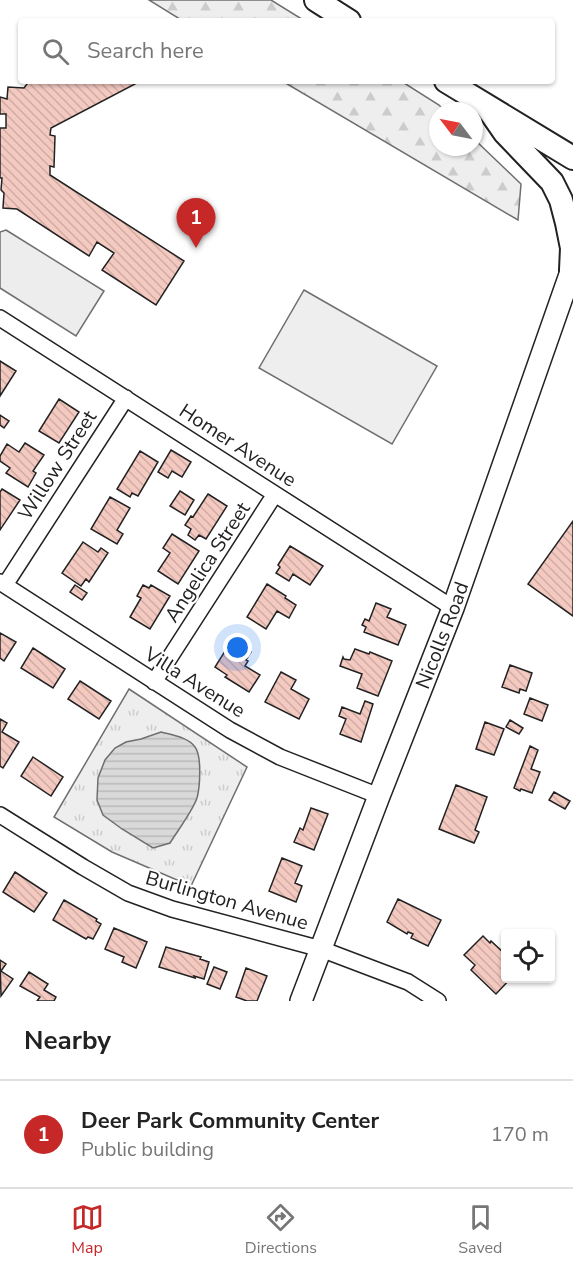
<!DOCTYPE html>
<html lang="en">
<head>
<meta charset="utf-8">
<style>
	:root { --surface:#fff; --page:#f6f6f6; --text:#222; --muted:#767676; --line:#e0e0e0; --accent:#c62828 }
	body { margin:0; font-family:"Nunito Sans",sans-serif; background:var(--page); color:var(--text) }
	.controls { position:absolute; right:18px; bottom:18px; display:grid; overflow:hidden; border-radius:6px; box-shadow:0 2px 4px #0004 }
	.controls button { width:54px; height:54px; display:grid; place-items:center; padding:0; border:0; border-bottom:2px solid var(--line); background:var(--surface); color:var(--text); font:30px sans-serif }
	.compass { position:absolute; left:429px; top:102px; width:54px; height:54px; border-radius:50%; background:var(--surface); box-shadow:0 2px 4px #0004; rotate:302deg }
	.you { position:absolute; left:238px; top:648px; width:21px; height:21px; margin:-15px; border:4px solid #fff; border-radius:50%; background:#1a73e8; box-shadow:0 0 0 9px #1a73e833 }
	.badge { display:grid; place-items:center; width:39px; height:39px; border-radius:50%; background:var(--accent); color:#fff; font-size:20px; font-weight:700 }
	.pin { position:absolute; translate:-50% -50px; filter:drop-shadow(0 2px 3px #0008) }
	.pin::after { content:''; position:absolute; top:32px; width:21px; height:18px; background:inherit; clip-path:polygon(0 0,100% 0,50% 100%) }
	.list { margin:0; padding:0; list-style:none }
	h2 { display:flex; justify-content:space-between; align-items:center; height:78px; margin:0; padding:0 24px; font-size:26px }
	h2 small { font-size:20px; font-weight:400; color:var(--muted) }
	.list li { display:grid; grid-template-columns:39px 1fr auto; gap:18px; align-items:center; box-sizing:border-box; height:108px; padding:0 24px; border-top:2px solid var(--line) }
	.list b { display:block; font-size:22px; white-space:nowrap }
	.list p { margin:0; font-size:20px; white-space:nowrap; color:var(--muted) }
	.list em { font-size:20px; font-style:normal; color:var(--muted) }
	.icon { flex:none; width:33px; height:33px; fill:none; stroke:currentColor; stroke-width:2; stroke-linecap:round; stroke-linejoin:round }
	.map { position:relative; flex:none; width:573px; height:1001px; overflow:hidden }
	.search { position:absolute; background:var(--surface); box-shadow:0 2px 4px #0004; left:18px; right:18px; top:18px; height:66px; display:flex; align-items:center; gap:15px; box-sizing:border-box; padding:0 21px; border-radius:6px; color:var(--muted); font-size:22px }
	.sheet { height:186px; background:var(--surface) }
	nav { display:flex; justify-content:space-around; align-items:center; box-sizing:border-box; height:84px; border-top:2px solid var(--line); background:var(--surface); font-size:16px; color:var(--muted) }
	nav a { display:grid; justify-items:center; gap:3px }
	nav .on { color:var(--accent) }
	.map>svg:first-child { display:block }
	.grass { fill:url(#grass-tufts); stroke:#6f6f6f; stroke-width:1.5 }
	.forest { fill:url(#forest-firs); stroke:#6f6f6f; stroke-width:1.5 }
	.pitch { fill:#eee; stroke:#6f6f6f; stroke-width:1.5 }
	.parking { fill:#ededed; stroke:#6f6f6f; stroke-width:1.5 }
	.water { fill:url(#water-rules); stroke:#6f6f6f; stroke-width:1.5 }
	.building { fill:url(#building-back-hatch); stroke:#222; stroke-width:1.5 }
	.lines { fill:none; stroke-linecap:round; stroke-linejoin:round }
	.street-casing { stroke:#222; stroke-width:18 }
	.secondary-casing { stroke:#222; stroke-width:24 }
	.primary-casing { stroke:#222; stroke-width:26 }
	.street { stroke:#fff; stroke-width:15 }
	.secondary { stroke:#fff; stroke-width:21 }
	.primary { stroke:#fff; stroke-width:22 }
	.labels { text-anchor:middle; stroke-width:4.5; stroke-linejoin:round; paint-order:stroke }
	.street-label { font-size:20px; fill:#222; stroke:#fff }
</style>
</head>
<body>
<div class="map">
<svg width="573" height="1001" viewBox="0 0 573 1001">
	<defs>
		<pattern id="grass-tufts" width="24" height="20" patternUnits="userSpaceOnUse" patternTransform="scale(1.5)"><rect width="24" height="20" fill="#eee"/><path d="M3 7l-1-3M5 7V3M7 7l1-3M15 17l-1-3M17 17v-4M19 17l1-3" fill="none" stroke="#ccc"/></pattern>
		<pattern id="forest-firs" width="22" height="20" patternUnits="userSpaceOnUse" patternTransform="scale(1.5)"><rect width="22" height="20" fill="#eee"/><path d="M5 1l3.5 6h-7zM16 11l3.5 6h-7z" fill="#ccc"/></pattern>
		<pattern id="water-rules" width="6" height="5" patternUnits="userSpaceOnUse" patternTransform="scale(1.5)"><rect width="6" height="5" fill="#d9d9d9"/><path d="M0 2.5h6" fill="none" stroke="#bababa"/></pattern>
		<pattern id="building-back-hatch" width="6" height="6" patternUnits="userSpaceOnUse" patternTransform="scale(1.5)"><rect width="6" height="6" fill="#f3c9c0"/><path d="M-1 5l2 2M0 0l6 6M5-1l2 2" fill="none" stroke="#d0aca5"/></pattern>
	</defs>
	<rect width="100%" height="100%" fill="#fff"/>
	<!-- grass -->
	<path class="grass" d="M129,689L247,767L191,886L112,852L54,817Z"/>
	<!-- forest -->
	<path class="forest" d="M149,0H271L305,21H183Z
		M282,81H401L439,105L445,111H438V147H474V139L521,184L518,220Z"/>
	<!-- pitch -->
	<path class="pitch" d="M304,290L437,366L392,444L259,368Z"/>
	<!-- parking -->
	<path class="parking" d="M6,230L104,291L76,336L0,288V232Z"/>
	<!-- water -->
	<path class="water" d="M161,732C172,735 188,737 195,747C202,756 200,787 197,798C192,812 178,830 170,843L153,848L122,829L103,815L97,800L98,778L105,760L115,748L126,742L141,739Z"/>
	<!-- building -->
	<path class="building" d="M25,81H136L137,83L51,128L50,135L55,136L54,167L50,166V175L184,261L156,305L102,270L114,253L97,242L89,256L17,209L3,208L4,193L1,190L2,178H0V128H6V114H0V97L7,99L8,87L24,88L27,84Z
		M0,361L16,371L0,396Z
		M59,399L79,412L59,443L39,431Z
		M0,415L9,421L4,428L0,425Z
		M25,443L44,455L33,471L36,473L28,487L6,473L10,468L0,461V456L7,444L19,452Z
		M171,450L191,462L182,477L172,471L168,478L158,472Z
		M140,451L158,462L138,496L132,493L130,497L117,489Z
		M2,489L20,500L0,530V492Z
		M180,491L194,500L185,515L170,506Z
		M208,494L227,506L206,539L199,535L195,540L188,535L191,529L185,525L191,516L193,517Z
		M110,497L130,508L117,530L123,534L117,544L91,529Z
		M573,521V616L528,584Z
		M172,534L199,551L178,584L158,571L170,553L163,548Z
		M83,542L98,552L101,548L108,553L89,582L86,579L81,586L62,573Z
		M290,546L323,566L310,585L293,574L289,581L276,573L280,567L278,565Z
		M267,584L286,596L285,598L296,605L289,618L277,611L266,629L247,617Z
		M75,585L87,593L82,600L70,592Z
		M143,585L149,588L151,585L170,596L150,629L130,617L141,598L137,596Z
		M376,603L391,609L387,617L406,625L398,645L364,632L366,627L362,625L365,619L369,621Z
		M0,633L16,642L4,661L0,658Z
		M232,640L251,652L246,660L248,661L245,666L260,675L249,692L225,677L227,675L215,667Z
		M33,648L65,669L53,688L21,668Z
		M355,649L369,654L370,652L392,661L378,696L357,688L362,674L340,666L343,657L344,659L350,660Z
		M510,665L532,673L526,691L520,689L519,693L502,687Z
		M281,672L296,680L291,689L309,699L299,719L265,702Z
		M80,681L111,701L99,719L68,699Z
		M530,698L548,705L542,721L524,714Z
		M365,701L373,704L361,742L340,734L346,719L339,716L342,707L360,714Z
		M0,719L7,723L2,732L19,742L3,768L0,766Z
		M510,720L523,728L519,734L506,727Z
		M485,722L504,729L494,755L476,749Z
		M530,746L538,750L531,769L540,772L532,793L521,789L520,791L514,788Z
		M33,757L63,777L51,796L21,776Z
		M456,785L487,797L475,830L479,832L474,843L439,829Z
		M554,792L570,801L565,809L549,800Z
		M311,808L328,814L314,850L294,842L300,828L303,830Z
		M282,858L302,866L295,883L302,886L296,902L269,891Z
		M15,872L47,893L34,912L3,892Z
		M398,899L441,920L428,946L411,938L413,934L408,932L407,934L387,922Z
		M64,900L97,919L96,921L101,924L93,939L88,937L86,939L53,920Z
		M114,928L147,942L136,968L122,962L124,957L105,949Z
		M483,936L490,943L491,941L504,953L506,951V978H511L496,994L471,970L475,965L464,955Z
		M166,947L201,957L200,959L209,962L204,979L194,976L195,978L159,967Z
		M0,960L6,964L1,971L13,979L1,996Z
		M214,967L227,972L220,989L207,984Z
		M246,968L267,976L257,1001H247L236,997Z
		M29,972L48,984L44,990L56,997L54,1001H37L40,997L20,986Z"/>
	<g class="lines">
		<defs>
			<path id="street" d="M0,318L453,608
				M0,582L230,730L280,757L379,796
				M5,585L126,398
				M154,682L275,494
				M0,815L83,867L128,893L172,909L321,949L408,982L438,1001"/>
			<g id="secondary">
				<path id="s1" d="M301,1001L379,796L453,608L573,266"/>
			</g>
			<path id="primary" d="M316,0L349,21
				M446,81L573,158
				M487,107L505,133L552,182L561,200L567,223L572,248L571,270"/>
		</defs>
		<!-- street casing -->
		<use href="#street" class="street-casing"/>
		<!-- secondary casing -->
		<use href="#secondary" class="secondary-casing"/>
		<!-- primary casing -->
		<use href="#primary" class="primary-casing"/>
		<!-- street -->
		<use href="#street" class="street"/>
		<!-- secondary -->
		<use href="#secondary" class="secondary"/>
		<!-- primary -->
		<use href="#primary" class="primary"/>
	</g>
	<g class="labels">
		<!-- street labels -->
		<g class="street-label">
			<text transform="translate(238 445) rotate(33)" y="7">Homer Avenue</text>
			<text transform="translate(57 465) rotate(-57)" y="7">Willow Street</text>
			<text transform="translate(207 562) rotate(-57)" y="7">Angelica Street</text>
			<text dy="7" stroke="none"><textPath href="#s1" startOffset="392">Nicolls Road</textPath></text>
			<text transform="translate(195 682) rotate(32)" y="7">Villa Avenue</text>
			<text transform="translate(227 900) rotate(16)" y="7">Burlington Avenue</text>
		</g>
	</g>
</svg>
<div class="controls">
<button><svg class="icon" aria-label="locate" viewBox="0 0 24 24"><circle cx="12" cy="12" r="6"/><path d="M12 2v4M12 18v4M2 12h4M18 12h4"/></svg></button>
</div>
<svg class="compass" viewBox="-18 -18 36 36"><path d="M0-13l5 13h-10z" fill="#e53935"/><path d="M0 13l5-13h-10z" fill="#767676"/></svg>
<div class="you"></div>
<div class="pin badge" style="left:196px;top:248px">1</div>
<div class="search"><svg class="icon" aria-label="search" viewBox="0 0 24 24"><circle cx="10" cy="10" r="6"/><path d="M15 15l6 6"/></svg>Search here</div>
</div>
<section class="sheet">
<h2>Nearby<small></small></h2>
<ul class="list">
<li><span class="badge">1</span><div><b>Deer Park Community Center</b><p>Public building</p></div><em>170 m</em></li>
</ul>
</section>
<nav>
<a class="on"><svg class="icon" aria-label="map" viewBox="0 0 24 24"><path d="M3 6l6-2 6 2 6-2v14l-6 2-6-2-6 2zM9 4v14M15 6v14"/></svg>Map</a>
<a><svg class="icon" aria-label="directions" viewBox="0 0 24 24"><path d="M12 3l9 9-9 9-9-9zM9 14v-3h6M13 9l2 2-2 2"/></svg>Directions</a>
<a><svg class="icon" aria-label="saved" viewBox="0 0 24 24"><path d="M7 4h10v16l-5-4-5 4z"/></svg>Saved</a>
</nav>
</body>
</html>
